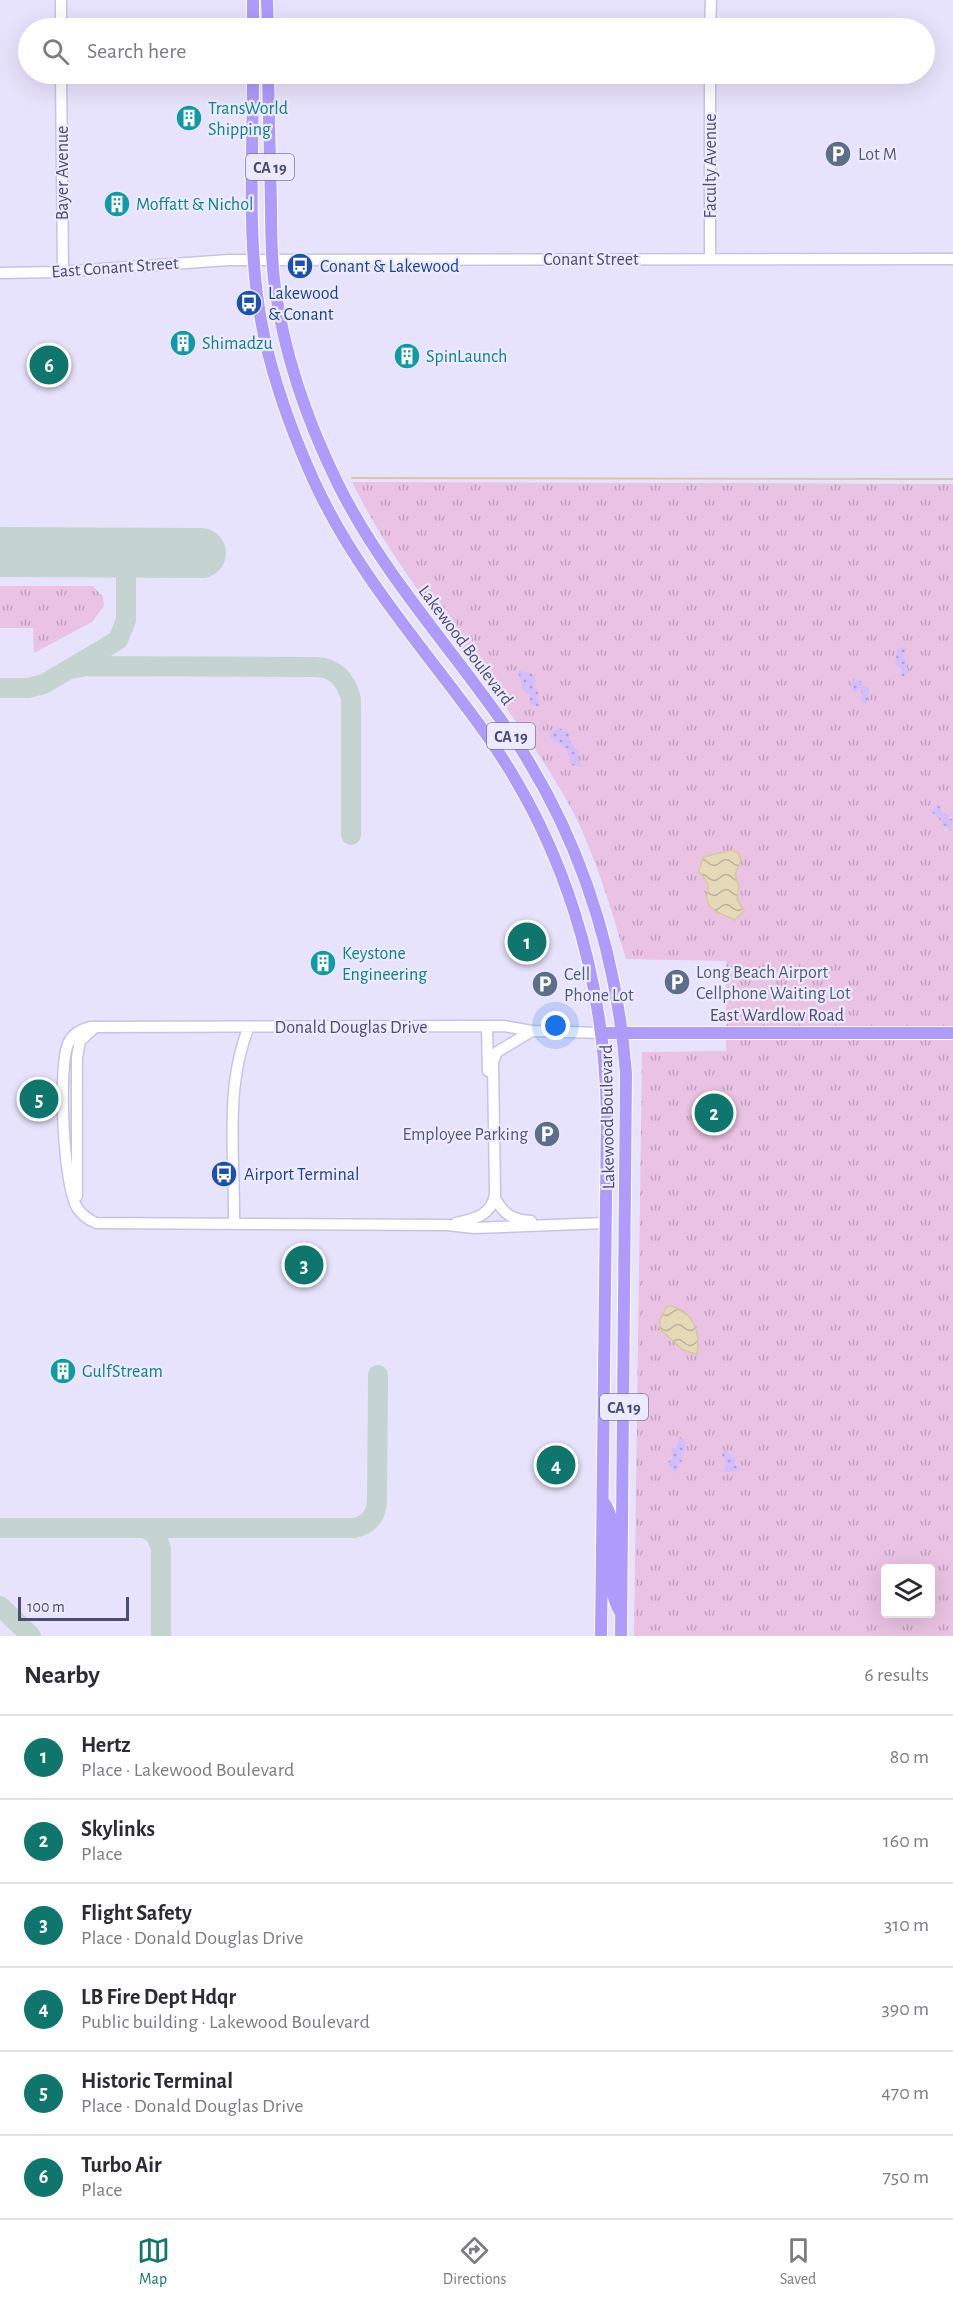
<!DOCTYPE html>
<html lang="en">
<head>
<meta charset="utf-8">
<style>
	:root { --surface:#fff; --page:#f2f2f3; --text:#2b2b33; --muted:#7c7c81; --line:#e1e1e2; --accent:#0f766e }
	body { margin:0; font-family:"Alegreya Sans",sans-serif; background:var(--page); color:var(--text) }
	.controls { position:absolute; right:18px; bottom:18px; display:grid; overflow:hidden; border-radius:6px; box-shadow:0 6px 24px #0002 }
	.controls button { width:54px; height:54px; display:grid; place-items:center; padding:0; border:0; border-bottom:2px solid var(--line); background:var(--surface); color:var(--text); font:30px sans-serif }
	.scale { position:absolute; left:18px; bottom:15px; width:111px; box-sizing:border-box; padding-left:6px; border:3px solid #494c74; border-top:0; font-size:16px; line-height:21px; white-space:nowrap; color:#494c74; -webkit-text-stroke:4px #ede9ff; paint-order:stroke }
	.you { position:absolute; left:556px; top:1026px; width:21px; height:21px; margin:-15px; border:4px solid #fff; border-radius:50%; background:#1a73e8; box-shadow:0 0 0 9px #1a73e833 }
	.badge { display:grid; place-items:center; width:39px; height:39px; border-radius:50%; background:var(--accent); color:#fff; font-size:20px; font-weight:700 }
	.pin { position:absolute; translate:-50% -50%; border:3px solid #fff; box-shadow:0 2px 6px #0006 }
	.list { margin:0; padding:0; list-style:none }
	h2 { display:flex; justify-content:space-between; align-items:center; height:78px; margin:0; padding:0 24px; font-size:26px }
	h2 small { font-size:20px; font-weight:400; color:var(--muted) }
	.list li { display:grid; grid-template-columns:39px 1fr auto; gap:18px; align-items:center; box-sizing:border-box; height:84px; padding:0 24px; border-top:2px solid var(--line) }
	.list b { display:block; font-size:22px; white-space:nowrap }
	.list p { margin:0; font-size:20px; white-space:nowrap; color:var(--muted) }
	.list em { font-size:20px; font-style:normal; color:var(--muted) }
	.icon { flex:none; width:33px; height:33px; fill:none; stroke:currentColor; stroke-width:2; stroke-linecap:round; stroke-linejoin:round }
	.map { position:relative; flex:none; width:953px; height:1636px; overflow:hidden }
	.search { position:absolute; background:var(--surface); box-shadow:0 6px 24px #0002; left:18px; right:18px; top:18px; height:66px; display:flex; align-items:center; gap:15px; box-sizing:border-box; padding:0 21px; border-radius:33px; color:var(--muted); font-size:22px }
	.sheet { height:582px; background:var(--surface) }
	nav { display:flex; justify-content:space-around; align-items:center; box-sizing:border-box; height:84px; border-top:2px solid var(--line); background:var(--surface); font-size:16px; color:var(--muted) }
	nav a { display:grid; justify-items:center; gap:3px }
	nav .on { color:var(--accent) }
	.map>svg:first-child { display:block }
	.grass { fill:url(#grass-tufts); fill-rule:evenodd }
	.sand { fill:url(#sand-dots) }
	.water { fill:url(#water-waves); stroke:#d7c89e; stroke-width:1.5 }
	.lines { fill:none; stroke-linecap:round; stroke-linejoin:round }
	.stream { stroke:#d7c89e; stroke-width:2 }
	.taxiway { stroke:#c5d4d1; stroke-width:20 }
	.runway { stroke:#c5d4d1; stroke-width:50 }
	.minor-casing { stroke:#c6c4e6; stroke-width:13 }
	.major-casing { stroke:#fff; stroke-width:14 }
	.minor { stroke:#fff; stroke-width:10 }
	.major { stroke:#af9bfb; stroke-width:12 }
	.labels { text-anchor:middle; stroke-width:4.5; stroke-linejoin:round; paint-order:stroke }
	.shield { fill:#ede9ff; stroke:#7a7b9e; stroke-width:1.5 }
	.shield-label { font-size:16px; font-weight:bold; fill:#494c74 }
	.culture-label { font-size:18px; fill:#0d838f; stroke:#ede9ff; text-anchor:start }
	.service-label { font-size:18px; fill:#4e5e75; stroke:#ede9ff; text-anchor:start }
	.street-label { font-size:18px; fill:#494c74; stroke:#ede9ff }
	.transit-label { font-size:18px; fill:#164399; stroke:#ede9ff; text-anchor:start }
</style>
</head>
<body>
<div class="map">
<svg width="953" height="1636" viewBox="0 0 953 1636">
	<defs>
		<pattern id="grass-tufts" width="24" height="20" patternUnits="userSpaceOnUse" patternTransform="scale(1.5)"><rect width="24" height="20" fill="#eac2e3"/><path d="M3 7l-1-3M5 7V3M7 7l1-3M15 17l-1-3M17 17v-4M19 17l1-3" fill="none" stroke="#c0a0bd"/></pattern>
		<pattern id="sand-dots" width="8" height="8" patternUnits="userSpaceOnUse" patternTransform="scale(1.5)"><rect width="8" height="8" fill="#d3befc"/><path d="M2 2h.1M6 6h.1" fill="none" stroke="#ad9dd1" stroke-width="1.8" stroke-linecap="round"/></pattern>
		<pattern id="water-waves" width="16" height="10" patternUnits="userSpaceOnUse" patternTransform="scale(1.5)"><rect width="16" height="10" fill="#e6d9b8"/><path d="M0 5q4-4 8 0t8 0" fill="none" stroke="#bcb29a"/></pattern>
	</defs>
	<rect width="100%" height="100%" fill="#e8e3fc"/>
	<!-- grass -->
	<path class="grass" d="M352,482L953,484V1636H634L642,1052L726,1051V961L626,959C611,909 596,856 572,810C509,693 410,601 352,482ZM886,1568H930V1614H886Z
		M0,586H93L103,597L104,606L92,622L34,653L33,628H0Z"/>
	<!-- sand -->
	<path class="sand" d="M901,647L907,648L903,655L906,659L905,665L911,671L902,677L901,668L895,665L897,651Z
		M521,670L531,673L536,679L533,686L538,691L540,707L530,704V695L523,690L518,672Z
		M853,680L861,681L865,687L870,689L866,704L859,700L862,694L859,686L856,692L852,691Z
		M559,728L570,733L569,741L579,752L578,759L583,767L572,765L566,749L550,738L551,732Z
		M939,805L942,813L949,815V819H953L951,831L946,826L942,825V818H937L932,812L935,806Z
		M680,1437L685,1441L686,1450L681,1455L682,1460L675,1474L668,1462L673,1459L671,1449L676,1447Z
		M725,1450L736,1459L734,1465L739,1467L737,1471L723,1472L726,1464L722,1455Z"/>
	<!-- water -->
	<path class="water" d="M732,850L739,854L741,860L735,875L739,887L737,899L744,911L735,920C726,915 708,912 707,899C706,894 709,891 708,884L699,871L703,857Z
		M667,1306C692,1308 701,1332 697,1354L683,1350L660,1329V1320Z"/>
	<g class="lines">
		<!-- stream -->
		<path class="stream" d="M352,478L953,479"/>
		<!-- taxiway -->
		<path class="taxiway" d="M71,669L86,666L316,667C336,668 346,680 351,699V835
			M0,688H28L44,684L118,640L126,620V553
			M0,1528H144L156,1534L161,1549V1636
			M144,1528H354C369,1525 376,1516 377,1501L378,1375
			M0,1606L31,1636"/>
		<!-- runway -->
		<path class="runway" d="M0,552L201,553"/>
		<defs>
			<path id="minor" d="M61,28V0
				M710,28L711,0
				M61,74L63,272
				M710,258V74
				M0,273L58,272L229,260L953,259
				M487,1027L488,1071
				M602,1033L532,1031L504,1026L90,1027C80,1030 72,1034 68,1044C58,1068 63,1187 78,1209C83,1216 89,1220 96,1223L447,1225L474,1228L605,1223
				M77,1196V1057L80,1041L93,1029
				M495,1198C504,1215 513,1220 531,1221
				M234,1223C235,1160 224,1086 249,1027
				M456,1223C475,1219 492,1215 495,1194L493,1062L497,1052L532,1031"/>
			<path id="major" d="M267,0L268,28
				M253,28V0
				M253,74C253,147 248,222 257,295C265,358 287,421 313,479C354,570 422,646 481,727C564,841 604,974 607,1114L601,1636
				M268,74C269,117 270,161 271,205C271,232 271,260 275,287C284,354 308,423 338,484C386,581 462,659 521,749C583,847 617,958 626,1073L621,1636
				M602,1033H953
				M603,1501C626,1531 599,1577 620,1612"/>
		</defs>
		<!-- minor casing -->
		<use href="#minor" class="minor-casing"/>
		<!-- major casing -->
		<use href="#major" class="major-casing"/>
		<!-- minor -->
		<use href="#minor" class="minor"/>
		<!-- major -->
		<use href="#major" class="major"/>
	</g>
	<!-- icons -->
	<defs>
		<symbol id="building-disc" viewBox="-11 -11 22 22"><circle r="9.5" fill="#0f9aa8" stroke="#ede9ff"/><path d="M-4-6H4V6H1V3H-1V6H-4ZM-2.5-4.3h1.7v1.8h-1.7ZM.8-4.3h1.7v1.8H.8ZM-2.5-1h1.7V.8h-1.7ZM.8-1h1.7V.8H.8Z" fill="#fff"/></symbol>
		<symbol id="parking-disc" viewBox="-11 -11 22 22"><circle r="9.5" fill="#5c6f8a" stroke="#ede9ff"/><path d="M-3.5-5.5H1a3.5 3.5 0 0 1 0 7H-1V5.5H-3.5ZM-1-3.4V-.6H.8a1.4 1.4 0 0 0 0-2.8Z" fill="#fff"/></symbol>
		<symbol id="bus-disc" viewBox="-11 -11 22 22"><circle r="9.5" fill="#1a4fb4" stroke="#ede9ff"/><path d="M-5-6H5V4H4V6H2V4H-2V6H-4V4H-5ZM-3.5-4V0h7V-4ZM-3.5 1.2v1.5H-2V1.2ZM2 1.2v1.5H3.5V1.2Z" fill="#fff"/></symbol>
	</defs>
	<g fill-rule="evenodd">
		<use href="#building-disc" x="174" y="103" width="30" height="30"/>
		<use href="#parking-disc" x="823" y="139" width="30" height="30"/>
		<use href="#building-disc" x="102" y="189" width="30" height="30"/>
		<use href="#bus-disc" x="285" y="251" width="30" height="30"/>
		<use href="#bus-disc" x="234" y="288" width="30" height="30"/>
		<use href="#building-disc" x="168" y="328" width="30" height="30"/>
		<use href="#building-disc" x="392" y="341" width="30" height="30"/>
		<use href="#building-disc" x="308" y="948" width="30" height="30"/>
		<use href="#parking-disc" x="662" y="967" width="30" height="30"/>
		<use href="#parking-disc" x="530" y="969" width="30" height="30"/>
		<use href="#parking-disc" x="532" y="1119" width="30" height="30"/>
		<use href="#bus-disc" x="209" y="1159" width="30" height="30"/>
		<use href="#building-disc" x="48" y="1356" width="30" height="30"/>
	</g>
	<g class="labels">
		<!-- shield labels -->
		<g class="shield">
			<rect x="246" y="154" width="48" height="26" rx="4.5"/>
			<rect x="487" y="723" width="48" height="26" rx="4.5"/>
			<rect x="600" y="1394" width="48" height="26" rx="4.5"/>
		</g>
		<g class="shield-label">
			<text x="270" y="173">CA 19</text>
			<text x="511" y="742">CA 19</text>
			<text x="624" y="1413">CA 19</text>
		</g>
		<!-- culture labels -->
		<g class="culture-label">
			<text x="208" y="114">TransWorld<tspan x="208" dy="21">Shipping</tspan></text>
			<text x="136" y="210">Moffatt &amp; Nichol</text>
			<text x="202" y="349">Shimadzu</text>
			<text x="426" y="362">SpinLaunch</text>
			<text x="342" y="959">Keystone<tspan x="342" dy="21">Engineering</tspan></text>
			<text x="82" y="1377">GulfStream</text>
		</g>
		<!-- service labels -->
		<g class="service-label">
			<text x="858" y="160">Lot M</text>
			<text x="696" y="978">Long Beach Airport<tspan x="696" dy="21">Cellphone Waiting Lot</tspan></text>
			<text x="564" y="980">Cell<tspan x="564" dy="21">Phone Lot</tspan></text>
			<text x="528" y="1140" text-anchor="end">Employee Parking</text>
		</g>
		<!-- street labels -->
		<g class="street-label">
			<text transform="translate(710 166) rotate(-90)" y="6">Faculty Avenue</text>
			<text transform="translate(62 173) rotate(-90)" y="6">Bayer Avenue</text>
			<text x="591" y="265">Conant Street</text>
			<text transform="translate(115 267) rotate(-4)" y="6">East Conant Street</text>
			<text transform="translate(466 645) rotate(53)" y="6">Lakewood Boulevard</text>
			<text x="777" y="1021">East Wardlow Road</text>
			<text x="351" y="1033">Donald Douglas Drive</text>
			<text transform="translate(607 1117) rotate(-91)" y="6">Lakewood Boulevard</text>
		</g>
		<!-- transit labels -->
		<g class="transit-label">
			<text x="320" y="272">Conant &amp; Lakewood</text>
			<text x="268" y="299">Lakewood<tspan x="268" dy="21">&amp; Conant</tspan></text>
			<text x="244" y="1180">Airport Terminal</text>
		</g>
	</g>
</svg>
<div class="controls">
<button><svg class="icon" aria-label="layers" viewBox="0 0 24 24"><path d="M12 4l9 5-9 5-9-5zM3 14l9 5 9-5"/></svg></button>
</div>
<div class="scale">100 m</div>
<div class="you"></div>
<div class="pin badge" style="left:527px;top:942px">1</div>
<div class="pin badge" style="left:714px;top:1113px">2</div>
<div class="pin badge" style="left:304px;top:1265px">3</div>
<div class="pin badge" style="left:556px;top:1465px">4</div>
<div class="pin badge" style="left:39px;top:1099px">5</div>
<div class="pin badge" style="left:49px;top:365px">6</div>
<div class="search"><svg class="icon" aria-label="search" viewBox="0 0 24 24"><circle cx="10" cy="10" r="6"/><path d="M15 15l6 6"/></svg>Search here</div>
</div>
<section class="sheet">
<h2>Nearby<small>6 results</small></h2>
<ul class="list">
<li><span class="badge">1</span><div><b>Hertz</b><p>Place · Lakewood Boulevard</p></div><em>80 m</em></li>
<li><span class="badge">2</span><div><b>Skylinks</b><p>Place</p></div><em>160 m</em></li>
<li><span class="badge">3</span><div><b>Flight Safety</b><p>Place · Donald Douglas Drive</p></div><em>310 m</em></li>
<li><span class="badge">4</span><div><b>LB Fire Dept Hdqr</b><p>Public building · Lakewood Boulevard</p></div><em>390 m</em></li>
<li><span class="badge">5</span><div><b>Historic Terminal</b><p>Place · Donald Douglas Drive</p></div><em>470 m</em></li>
<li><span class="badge">6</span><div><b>Turbo Air</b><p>Place</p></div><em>750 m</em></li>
</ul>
</section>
<nav>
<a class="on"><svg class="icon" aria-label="map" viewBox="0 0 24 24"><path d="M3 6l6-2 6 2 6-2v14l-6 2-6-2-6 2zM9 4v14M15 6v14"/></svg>Map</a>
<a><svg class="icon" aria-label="directions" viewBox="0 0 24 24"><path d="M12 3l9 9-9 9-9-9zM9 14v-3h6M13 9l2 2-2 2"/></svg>Directions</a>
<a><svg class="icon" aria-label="saved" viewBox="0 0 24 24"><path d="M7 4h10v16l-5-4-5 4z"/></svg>Saved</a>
</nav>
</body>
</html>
